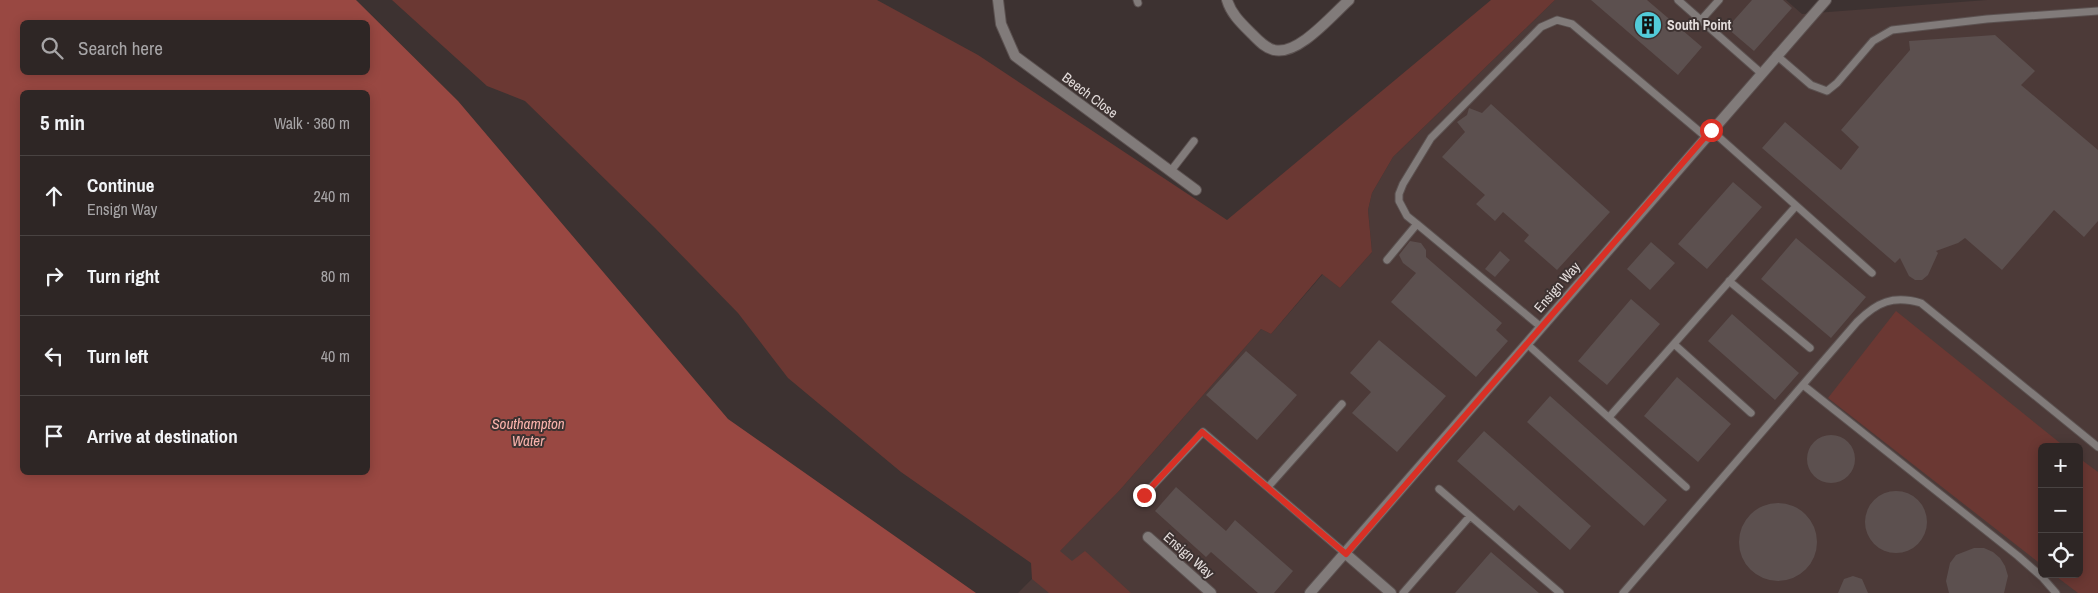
<!DOCTYPE html>
<html lang="en">
<head>
<meta charset="utf-8">
<style>
	:root { --surface:#2e2625; --page:#362e2d; --text:#f1f3f6; --muted:#a7a5a7; --line:#494342 }
	body { margin:0; font-family:"Archivo Narrow",sans-serif; background:var(--page); color:var(--text) }
	.controls { position:absolute; right:15px; bottom:15px; display:grid; overflow:hidden; border-radius:8px; box-shadow:0 2px 12px #0003 }
	.controls button { width:45px; height:45px; display:grid; place-items:center; padding:0; border:0; border-bottom:1px solid var(--line); background:var(--surface); color:var(--text); font:25px sans-serif }
	.stop { position:absolute; width:15px; height:15px; margin:-11px; border:4px solid #d93025; border-radius:50%; background:#fff }
	.stop.end { background:#d93025; border-color:#fff; box-shadow:0 1px 5px #0008 }
	.list { margin:0; padding:0; list-style:none }
	h2 { display:flex; justify-content:space-between; align-items:center; height:65px; margin:0; padding:0 20px; font-size:21px }
	h2 small { font-size:16px; font-weight:400; color:var(--muted) }
	.list li { display:grid; grid-template-columns:32px 1fr auto; gap:15px; align-items:center; box-sizing:border-box; height:80px; padding:0 20px; border-top:1px solid var(--line) }
	.list b { display:block; font-size:19px; white-space:nowrap }
	.list p { margin:0; font-size:16px; white-space:nowrap; color:var(--muted) }
	.list em { font-size:16px; font-style:normal; color:var(--muted) }
	.icon { flex:none; width:28px; height:28px; fill:none; stroke:currentColor; stroke-width:2; stroke-linecap:round; stroke-linejoin:round }
	.map { position:relative; flex:none; width:2098px; height:593px; overflow:hidden }
	.search { position:absolute; background:var(--surface); box-shadow:0 2px 12px #0003; left:20px; top:20px; width:350px; height:55px; display:flex; align-items:center; gap:12px; box-sizing:border-box; padding:0 18px; border-radius:8px; color:var(--muted); font-size:19px }
	.panel { position:absolute; background:var(--surface); box-shadow:0 2px 12px #0003; left:20px; top:90px; width:350px; height:385px; border-radius:8px }
	.map>svg:first-child { display:block }
	.built { fill:#4c3a38; fill-rule:evenodd }
	.green { fill:#6b3833 }
	.water { fill:#994842; fill-rule:evenodd }
	.building { fill:#5c504f }
	.lines { fill:none; stroke-linecap:round; stroke-linejoin:round }
	.service-casing { stroke:#5b5150; stroke-width:9 }
	.minor-casing { stroke:#5b5150; stroke-width:12 }
	.service { stroke:#817b7a; stroke-width:7 }
	.minor { stroke:#817b7a; stroke-width:10 }
	.route { stroke:#d93025; stroke-width:6 }
	.labels { text-anchor:middle; stroke-width:4; stroke-linejoin:round; paint-order:stroke }
	.poi-label { font-size:14px; font-weight:bold; fill:#e3dcdb; stroke:#3d3231; text-anchor:start }
	.street-label { font-size:14px; fill:#e3dcdb; stroke:#3d3231 }
	.water-label { font-size:15px; font-style:italic; fill:#fab3ac; stroke:#3d3231 }
</style>
</head>
<body>
<div class="map">
<svg width="2098" height="593" viewBox="0 0 2098 593">
	<rect width="100%" height="100%" fill="#3d3231"/>
	<!-- built -->
	<path class="built" d="M1555,0H1786L1802,14L1987,0H2098V593H1018L1119,491L1261,329L1271,334L1323,274L1340,288L1372,252L1368,210L1372,193L1393,157ZM2042,447H2079V574H2042Z"/>
	<!-- green -->
	<path class="green" d="M392,0H877L978,55L1227,220L1491,0H1555L1393,157L1372,193L1368,210L1372,252L1340,288L1322,274L1271,334L1261,329L1119,491L1060,551L1072,561L1085,551L1131,593H1049L1032,579L1031,563L901,472L788,378L738,313L655,228L525,101L487,86Z
		M1896,311L2065,447H2042V565L1828,398Z
		M2079,458L2098,472V593H2078L2053,574H2079Z"/>
	<!-- water -->
	<path class="water" d="M0,0H356L458,101L728,419L976,593H0ZM22,22H368V72H22ZM22,92H368V472H22Z"/>
	<!-- building -->
	<path class="building" d="M1591,0H1647L1702,47L1678,75Z
		M1752,0H1783L1792,8L1754,51L1727,28Z
		M1995,35L2035,71L2021,85L2098,150V221L2084,237L2054,210L2002,270L1965,238L1958,243L1936,251L1938,253L1928,275L1922,280H1915L1909,276L1900,258L1895,263L1762,148L1785,122L1841,170L1859,147L1841,130L1910,50L1909,41Z
		M1491,104L1610,212L1557,270L1524,241L1529,235L1503,212L1495,221L1476,204L1485,195L1442,157L1465,132L1457,122L1467,115L1469,108L1482,113Z
		M1733,182L1762,207L1707,269L1678,244Z
		M1796,238L1866,297L1831,338L1761,279Z
		M1410,241L1421,243L1426,250V257L1502,323L1496,330L1508,341L1476,377L1391,302L1416,273L1403,263L1399,255Z
		M1651,242L1675,263L1650,290L1627,269Z
		M1500,251L1510,260L1495,277L1485,269Z
		M1631,299L1660,324L1607,385L1578,361Z
		M1732,314L1799,373L1775,400L1708,341Z
		M1379,340L1446,396L1397,452L1352,413L1371,392L1350,373Z
		M1246,351L1297,395L1257,440L1206,395Z
		M1677,377L1731,424L1698,462L1644,416Z
		M1550,396L1667,500L1644,526L1527,422Z
		M1484,431L1591,526L1570,550L1519,505L1514,511L1457,461Z
		M1807 459a24 24 0 1 1 48 0a24 24 0 1 1-48 0Z
		M1176,487L1226,531L1235,520L1293,571L1274,593H1258L1211,552L1206,557L1155,511Z
		M1865 522a31 31 0 1 1 62 0a31 31 0 1 1-62 0Z
		M1739 542a39 39 0 1 1 78 0a39 39 0 1 1-78 0Z
		M1974,548H1984L1993,552L2000,558L2005,566L2008,576L2004,593H1949L1946,581L1950,563L1956,555Z
		M1491,552L1539,593H1455Z
		M1853,576L1862,579L1868,593H1838L1844,579Z"/>
	<g class="lines">
		<defs>
			<path id="service" d="M1137,0L1138,3
				M1678,0L1761,73
				M1701,20L1719,0
				M1776,55L1811,85L1827,91L1837,83L1873,41L1892,30L1987,19L2098,11
				M1711,130L1872,273
				M1170,172L1194,141
				M1417,224L1407,216L1399,201V194L1403,184L1431,138L1541,27L1557,20L1572,24L1706,137
				M1387,260L1417,224L1541,327
				M1729,281L1810,348
				M1527,344L1686,487
				M1674,344L1751,413
				M1803,385L2018,556L2042,577L2056,593
				M1610,416L1796,206
				M1268,487L1342,404
				M1439,489L1560,593
				M1144,495L1203,432L1346,554
				M1403,593L1470,516
				M1623,593L1857,322C1877,302 1893,295 1921,303L2098,447"/>
			<path id="minor" d="M998,0L1001,24L1015,56L1196,190
				M1227,0C1231,14 1242,24 1252,34C1258,40 1265,48 1274,50C1298,56 1332,15 1349,0
				M1148,537L1211,593
				M1346,554L1391,593
				M1310,593L1826,0"/>
		</defs>
		<!-- service casing -->
		<use href="#service" class="service-casing"/>
		<!-- minor casing -->
		<use href="#minor" class="minor-casing"/>
		<!-- service -->
		<use href="#service" class="service"/>
		<!-- minor -->
		<use href="#minor" class="minor"/>
	</g>
	<g class="lines">
		<!-- route -->
		<path class="route" d="M1144,495L1202,432L1346,554L1711,130"/>
	</g>
	<!-- icons -->
	<defs>
		<symbol id="building-disc" viewBox="-11 -11 22 22"><circle r="9.5" fill="#52cbd9" stroke="#3d3231"/><path d="M-4-6H4V6H1V3H-1V6H-4ZM-2.5-4.3h1.7v1.8h-1.7ZM.8-4.3h1.7v1.8H.8ZM-2.5-1h1.7V.8h-1.7ZM.8-1h1.7V.8H.8Z" fill="#111"/></symbol>
	</defs>
	<g fill-rule="evenodd">
		<use href="#building-disc" x="1632" y="9" width="32" height="32"/>
	</g>
	<g class="labels">
		<!-- poi labels -->
		<g class="poi-label">
			<text x="1667" y="30">South Point</text>
		</g>
		<!-- street labels -->
		<g class="street-label">
			<text transform="translate(1090 95) rotate(37)" y="5">Beech Close</text>
			<text transform="translate(1557 287) rotate(-49)" y="5">Ensign Way</text>
			<text transform="translate(1189 555) rotate(41)" y="5">Ensign Way</text>
		</g>
		<!-- water labels -->
		<g class="water-label">
			<text x="528" y="429">Southampton<tspan x="528" dy="17">Water</tspan></text>
		</g>
	</g>
</svg>
<div class="controls">
<button>+</button>
<button>−</button>
<button><svg class="icon" aria-label="locate" viewBox="0 0 24 24"><circle cx="12" cy="12" r="6"/><path d="M12 2v4M12 18v4M2 12h4M18 12h4"/></svg></button>
</div>
<div class="stop" style="left:1711px;top:130px"></div>
<div class="stop end" style="left:1144px;top:495px"></div>
<div class="search"><svg class="icon" aria-label="search" viewBox="0 0 24 24"><circle cx="10" cy="10" r="6"/><path d="M15 15l6 6"/></svg>Search here</div>
<section class="panel">
<h2>5 min<small>Walk · 360 m</small></h2>
<ul class="list">
<li><svg class="icon" aria-label="ahead" viewBox="0 0 24 24"><path d="M12 20V5M6 11l6-6 6 6"/></svg><div><b>Continue</b><p>Ensign Way</p></div><em>240 m</em></li>
<li><svg class="icon" aria-label="right" viewBox="0 0 24 24"><path d="M7 20v-9h11M14 6l5 5-5 5"/></svg><div><b>Turn right</b></div><em>80 m</em></li>
<li><svg class="icon" aria-label="left" viewBox="0 0 24 24"><path d="M17 20v-9H6M10 6l-5 5 5 5"/></svg><div><b>Turn left</b></div><em>40 m</em></li>
<li><svg class="icon" aria-label="arrive" viewBox="0 0 24 24"><path d="M6 21V4h12l-3 4 3 4H6"/></svg><div><b>Arrive at destination</b></div></li>
</ul>
</section>
</div>
</body>
</html>
